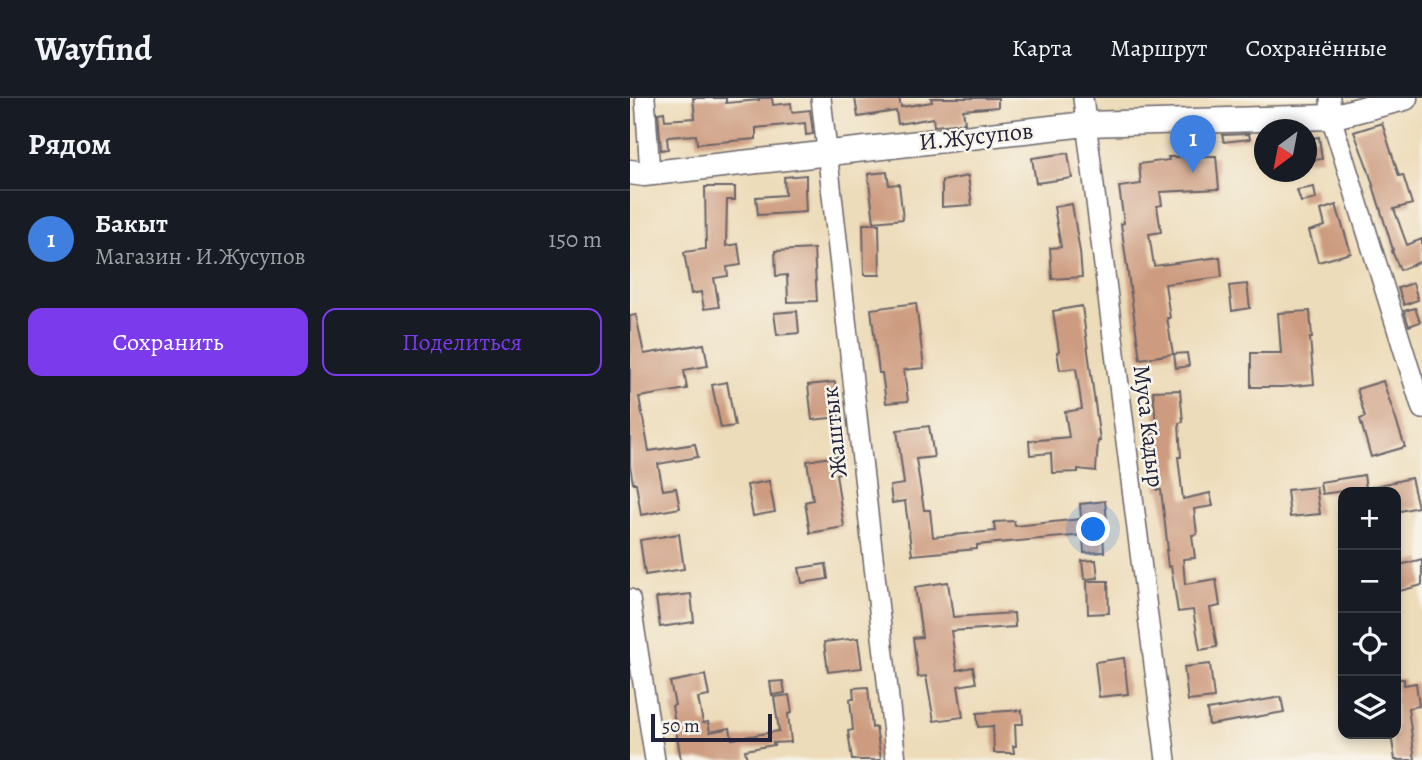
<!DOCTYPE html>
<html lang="ru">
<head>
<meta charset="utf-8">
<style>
	:root { --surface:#171b24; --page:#242831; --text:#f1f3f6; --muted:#9ea1a6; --line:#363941; --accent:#7c3aed }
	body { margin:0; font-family:Alegreya,serif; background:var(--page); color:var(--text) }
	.controls { position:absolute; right:21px; bottom:21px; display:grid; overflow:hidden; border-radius:14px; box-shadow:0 4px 10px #0003 }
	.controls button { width:63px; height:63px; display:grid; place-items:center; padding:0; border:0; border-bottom:2px solid var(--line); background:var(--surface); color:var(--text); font:35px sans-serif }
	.compass { position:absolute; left:624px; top:21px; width:63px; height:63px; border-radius:50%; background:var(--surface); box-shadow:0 4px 10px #0003; rotate:212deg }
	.scale { position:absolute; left:21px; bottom:18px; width:121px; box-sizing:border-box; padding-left:7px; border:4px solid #22223b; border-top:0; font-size:19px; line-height:24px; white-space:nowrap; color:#22223b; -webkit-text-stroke:5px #f7f3e8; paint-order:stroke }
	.you { position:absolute; left:464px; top:432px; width:24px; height:24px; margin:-18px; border:5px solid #fff; border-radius:50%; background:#1a73e8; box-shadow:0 0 0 10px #1a73e833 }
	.badge { display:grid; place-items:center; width:46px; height:46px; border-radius:50%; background:var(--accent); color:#fff; font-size:23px; font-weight:700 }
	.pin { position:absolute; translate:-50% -58px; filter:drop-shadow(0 2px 4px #0008) }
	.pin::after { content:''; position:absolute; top:37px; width:24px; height:21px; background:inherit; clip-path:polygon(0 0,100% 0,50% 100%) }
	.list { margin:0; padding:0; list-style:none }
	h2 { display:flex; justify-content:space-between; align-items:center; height:91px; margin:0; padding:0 28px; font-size:30px }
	h2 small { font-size:23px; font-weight:400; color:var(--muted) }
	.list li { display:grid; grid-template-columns:46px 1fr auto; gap:21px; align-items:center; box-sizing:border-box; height:98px; padding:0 28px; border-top:2px solid var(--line) }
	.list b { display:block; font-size:26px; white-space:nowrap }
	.list p { margin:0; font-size:23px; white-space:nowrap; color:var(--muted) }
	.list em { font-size:23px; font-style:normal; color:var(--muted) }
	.actions { display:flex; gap:14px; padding:21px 28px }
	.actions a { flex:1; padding:16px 0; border:2px solid var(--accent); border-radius:14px; text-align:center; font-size:24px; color:var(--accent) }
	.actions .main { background:var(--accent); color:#fff }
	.icon { flex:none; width:38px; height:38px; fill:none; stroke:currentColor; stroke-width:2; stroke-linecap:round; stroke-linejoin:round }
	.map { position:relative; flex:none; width:792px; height:662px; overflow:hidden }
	header { display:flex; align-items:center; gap:42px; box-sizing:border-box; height:98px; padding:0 35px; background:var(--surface); border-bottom:2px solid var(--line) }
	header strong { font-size:33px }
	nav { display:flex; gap:38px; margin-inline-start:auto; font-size:24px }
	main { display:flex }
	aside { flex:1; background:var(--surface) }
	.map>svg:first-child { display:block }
	.building { fill:#cd9c80 }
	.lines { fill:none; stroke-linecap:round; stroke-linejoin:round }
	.minor-casing { stroke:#696367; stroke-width:22 }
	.tertiary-casing { stroke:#696367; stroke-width:27 }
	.minor { stroke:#fff; stroke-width:19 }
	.tertiary { stroke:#fff; stroke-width:24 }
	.labels { text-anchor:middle; stroke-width:5; stroke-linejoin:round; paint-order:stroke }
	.street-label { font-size:24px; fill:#22223b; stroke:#f7f3e8 }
</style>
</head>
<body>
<header>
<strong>Wayfind</strong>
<nav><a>Карта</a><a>Маршрут</a><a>Сохранённые</a></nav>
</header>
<main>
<aside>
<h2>Рядом<small></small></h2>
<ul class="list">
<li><span class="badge" style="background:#3f7fe0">1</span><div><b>Бакыт</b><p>Магазин · И.Жусупов</p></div><em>150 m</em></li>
</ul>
<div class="actions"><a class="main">Сохранить</a><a>Поделиться</a></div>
</aside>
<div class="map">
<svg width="792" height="662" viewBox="0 0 792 662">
	<rect width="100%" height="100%" fill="#f7f3e8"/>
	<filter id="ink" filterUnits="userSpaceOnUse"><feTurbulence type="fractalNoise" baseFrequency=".0143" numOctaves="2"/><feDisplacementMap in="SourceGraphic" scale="14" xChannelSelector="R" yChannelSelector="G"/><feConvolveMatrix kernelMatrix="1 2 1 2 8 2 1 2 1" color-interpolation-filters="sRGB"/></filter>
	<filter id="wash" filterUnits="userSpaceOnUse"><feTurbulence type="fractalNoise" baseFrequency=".00686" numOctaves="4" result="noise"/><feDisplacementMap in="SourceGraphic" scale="28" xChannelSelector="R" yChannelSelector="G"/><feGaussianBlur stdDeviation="1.57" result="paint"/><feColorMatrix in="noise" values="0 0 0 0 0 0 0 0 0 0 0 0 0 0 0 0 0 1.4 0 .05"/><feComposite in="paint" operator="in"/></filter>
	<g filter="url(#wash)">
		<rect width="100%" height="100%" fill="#eddcb9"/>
		<g id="blocks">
			<!-- building -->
			<path class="building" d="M63,0H96V5L129,2V0H142L143,7L161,5L162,14L180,12L183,36L176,37L175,25L126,30V41L67,46L66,37L37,39L38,51L31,52L28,15L34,14L35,22L65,20Z
				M225,0H269L271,9L302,4L301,0H368V9L333,12L335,25L304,28L303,20L268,26L266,13L228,19Z
				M752,25L769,78L773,77L782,106L764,111L777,147L792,141V163L770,172L762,153L763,152L738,71L724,34Z
				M619,36L620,41L594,44L592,37Z
				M689,39L692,61L676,63V41Z
				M438,55L442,80L406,85L402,60Z
				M586,58L589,91L530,94L532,107L527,108L531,134L519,136L524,168L590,159L592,179L535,186L540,220H537L543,256L510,261L491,126L494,125L489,89L511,86L509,66L539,62L538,59Z
				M257,74L259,87L269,86L273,121L244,124L238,76Z
				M176,77V91H175L176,114L128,117L126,99L155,97L154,79Z
				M338,78L342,107L312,109V83Z
				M75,89H105V102H97L96,148L108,146L111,167L97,169L98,178L84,180L89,209L74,211L71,194L61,196L54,154L76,151Z
				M684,89L686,101L671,104L667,92Z
				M442,106L450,154L452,179L422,181L420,150L431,149L424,109Z
				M706,107L721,155L688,164L679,133L695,128L691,112Z
				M233,126H249L250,177H234Z
				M184,151L187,203L158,204L157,177L146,178L145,153Z
				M783,185L788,202L774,207L768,190Z
				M617,186L620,210L602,213L599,188Z
				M286,205L294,270L274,272L278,303L256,305L252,275H249L241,211Z
				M452,208L470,343H468L466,373L448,371V374L422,375L421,355L400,357L399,343L439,339L435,314L452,311L446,270L430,272L427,254L429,253L423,213Z
				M785,210L790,224L779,228L774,213Z
				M167,213L169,235L147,237L144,215Z
				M680,213L682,240H680L684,286L652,289H621V255H651L648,215Z
				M6,217L14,256L74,246L78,268L54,272L57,291L9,299L19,353L65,346L68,359L28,366L33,392L46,390L50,410L11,417L6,385H3L0,368V218Z
				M557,255L559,268L546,270L544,256Z
				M753,283L775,349L741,359L730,321L735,319L727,291Z
				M97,284L105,328L91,330L82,287Z
				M205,284L209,319L182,322L178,287Z
				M550,292L553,324L549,325L551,359H548L553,401L580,395L583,408L564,411L567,436L562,437L565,460L553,461L555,486L586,481L590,508L580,510L587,549L570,552L563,512L548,514L541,468L538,469L536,452H538L531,392H527L522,360L521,336H527L523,293Z
				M299,328L304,359L286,361L294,412H300L303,439L365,433L364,424L384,423L385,428L451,421L450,406L475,403L478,434L473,435L474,454L454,455L453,437L347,447V451L282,457L275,403L262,405L260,388L274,386L267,332Z
				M207,358L209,375L206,376L214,429L180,435L175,404L183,402L177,363Z
				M734,377L736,390L692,396L690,384Z
				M781,380L788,409L766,414V394H742L741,389Z
				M139,383L145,414L123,418L117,387Z
				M686,389L690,416L660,419L657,392Z
				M49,436L54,471L15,477L10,442Z
				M792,461V487L766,494V468Z
				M466,462L468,480L454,481L452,463Z
				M196,466L198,481L172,485L169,470Z
				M457,483H478L479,515L458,516Z
				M318,484L323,519L384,515L385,529L321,533L327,572L343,569L346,585L328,588L333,619L304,623L296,578L288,579L283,540L292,539L285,489Z
				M61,496L64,524L30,529L26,500Z
				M228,540L232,570L198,574L194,544Z
				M494,560L498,596L469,599L465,564Z
				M580,566L584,600L558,603L554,569Z
				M75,577L79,598L68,600L73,625L78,624L80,634L100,630L102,641L149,633L144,599L159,597L162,615L158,616L161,644L143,645L144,647L115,652L117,662H51L42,608L45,607L40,584Z
				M766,581H774V587L786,585L789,608L778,610L785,662H765L761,636H766Z
				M153,583L155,595L142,597L140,584Z
				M238,589L242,630L246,629L251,662H222L218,633L223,632L220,601H224L223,590Z
				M651,599L654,614L579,627L577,612Z
				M392,612L393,626H385L386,648H383L384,655H364L363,628L348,629L347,615Z"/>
		</g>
	</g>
	<g filter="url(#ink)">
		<use href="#blocks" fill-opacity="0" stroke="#696367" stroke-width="2"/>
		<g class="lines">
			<defs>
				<path id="minor" d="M15,0L20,75
					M191,0L266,662
					M453,0L536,662
					M700,0L701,19L792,311
					M0,501L25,662"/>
				<path id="tertiary" d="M0,74L14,76L456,26L701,19L775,0"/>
			</defs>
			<!-- minor casing -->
			<use href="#minor" class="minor-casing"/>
			<!-- tertiary casing -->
			<use href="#tertiary" class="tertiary-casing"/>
			<!-- minor -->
			<use href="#minor" class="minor"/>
			<!-- tertiary -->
			<use href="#tertiary" class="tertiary"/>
		</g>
	</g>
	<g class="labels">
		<!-- street labels -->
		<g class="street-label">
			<text transform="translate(346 38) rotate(-6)" y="8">И.Жусупов</text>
			<text transform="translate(519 328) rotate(83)" y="8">Муса Кадыр</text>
			<text transform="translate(204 334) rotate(-96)" y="8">Жаштык</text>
		</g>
	</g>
</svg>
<div class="controls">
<button>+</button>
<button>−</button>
<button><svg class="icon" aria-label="locate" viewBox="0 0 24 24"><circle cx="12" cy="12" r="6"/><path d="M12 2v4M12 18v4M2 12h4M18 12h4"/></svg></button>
<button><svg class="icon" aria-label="layers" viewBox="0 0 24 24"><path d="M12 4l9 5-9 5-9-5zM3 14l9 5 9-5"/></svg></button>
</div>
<svg class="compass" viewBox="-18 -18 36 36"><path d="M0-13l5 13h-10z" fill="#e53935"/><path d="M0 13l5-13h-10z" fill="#9ea1a6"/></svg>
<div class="scale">50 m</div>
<div class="you"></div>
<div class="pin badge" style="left:563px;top:75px;background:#3f7fe0">1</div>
</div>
</main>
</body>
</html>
